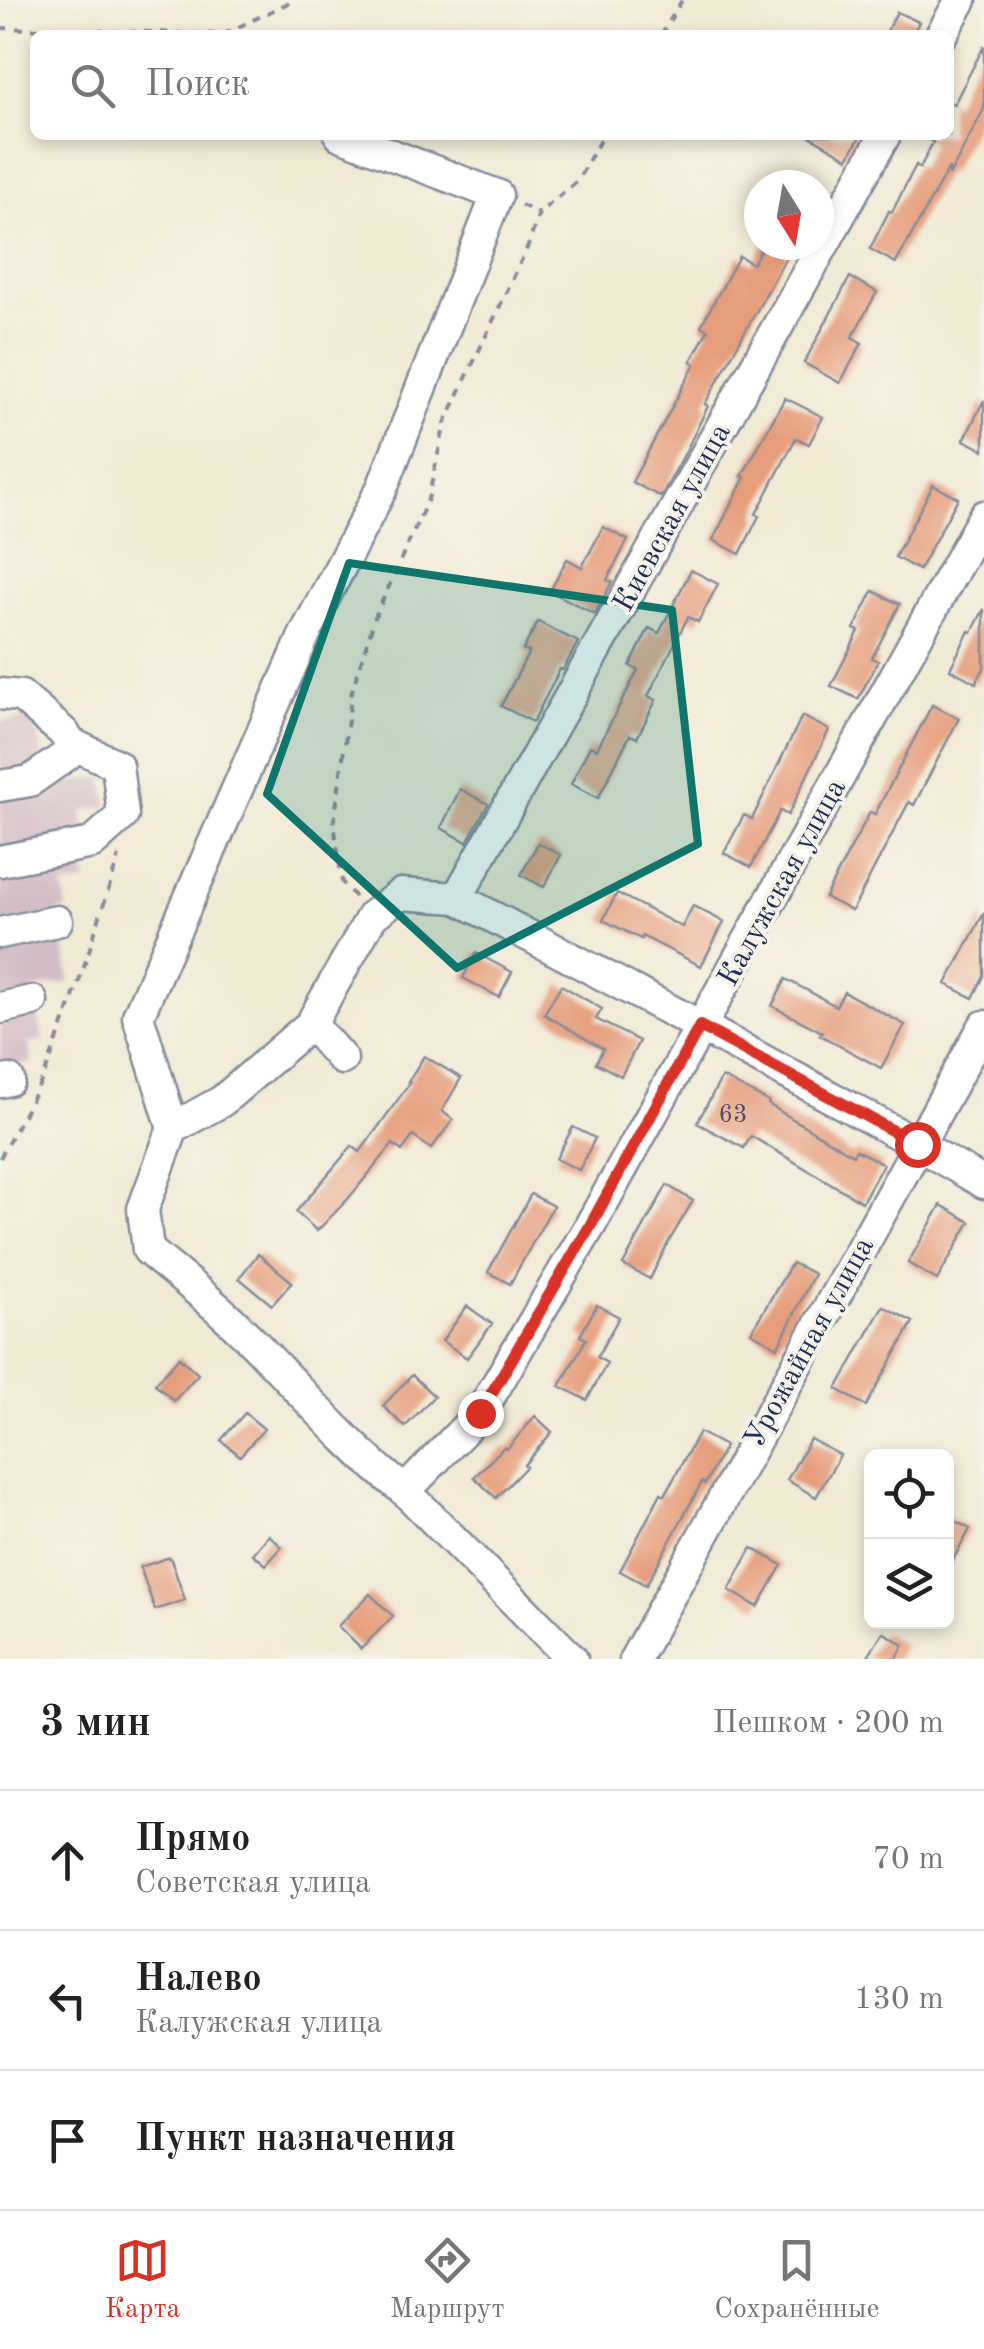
<!DOCTYPE html>
<html lang="ru">
<head>
<meta charset="utf-8">
<style>
	:root { --surface:#fff; --page:#f6f6f6; --text:#222; --muted:#767676; --line:#e0e0e0; --accent:#d93025 }
	body { margin:0; font-family:"Old Standard TT",serif; background:var(--page); color:var(--text) }
	.controls { position:absolute; right:30px; bottom:30px; display:grid; overflow:hidden; border-radius:15px; box-shadow:0 5px 15px #0003 }
	.controls button { width:90px; height:90px; display:grid; place-items:center; padding:0; border:0; border-bottom:2px solid var(--line); background:var(--surface); color:var(--text); font:50px sans-serif }
	.compass { position:absolute; left:744px; top:170px; width:90px; height:90px; border-radius:50%; background:var(--surface); box-shadow:0 5px 15px #0003; rotate:169deg }
	.stop { position:absolute; width:30px; height:30px; margin:-22px; border:8px solid #d93025; border-radius:50%; background:#fff }
	.stop.end { background:#d93025; border-color:#fff; box-shadow:0 2px 10px #0008 }
	.list { margin:0; padding:0; list-style:none }
	h2 { display:flex; justify-content:space-between; align-items:center; height:130px; margin:0; padding:0 40px; font-size:42px }
	h2 small { font-size:32px; font-weight:400; color:var(--muted) }
	.list li { display:grid; grid-template-columns:65px 1fr auto; gap:30px; align-items:center; box-sizing:border-box; height:140px; padding:0 40px; border-top:2px solid var(--line) }
	.list b { display:block; font-size:38px; white-space:nowrap }
	.list p { margin:0; font-size:32px; white-space:nowrap; color:var(--muted) }
	.list em { font-size:32px; font-style:normal; color:var(--muted) }
	.icon { flex:none; width:55px; height:55px; fill:none; stroke:currentColor; stroke-width:2; stroke-linecap:round; stroke-linejoin:round }
	.map { position:relative; flex:none; width:984px; height:1659px; overflow:hidden }
	.search { position:absolute; background:var(--surface); box-shadow:0 5px 15px #0003; left:30px; right:30px; top:30px; height:110px; display:flex; align-items:center; gap:25px; box-sizing:border-box; padding:0 35px; border-radius:15px; color:var(--muted); font-size:38px }
	.sheet { height:550px; background:var(--surface) }
	nav { display:flex; justify-content:space-around; align-items:center; box-sizing:border-box; height:140px; border-top:2px solid var(--line); background:var(--surface); font-size:28px; color:var(--muted) }
	nav a { display:grid; justify-items:center; gap:5px }
	nav .on { color:var(--accent) }
	.map>svg:first-child { display:block }
	.industrial { fill:#d2bdc6 }
	.building { fill:#e69d7b }
	.lines { fill:none; stroke-linecap:round; stroke-linejoin:round }
	.minor-casing { stroke:#868c9a; stroke-width:35 }
	.path { stroke:#868c9a; stroke-width:4; stroke-dasharray:8 8; stroke-linecap:butt }
	.minor { stroke:#fff; stroke-width:30 }
	.route { stroke:#d93025; stroke-width:12 }
	.marked { fill:#0f766e; fill-opacity:0.2; stroke:#0f766e; stroke-width:8; stroke-linejoin:round }
	.labels { text-anchor:middle; stroke-width:8; stroke-linejoin:round; paint-order:stroke }
	.number-label { font-size:25px; fill:#4e4a65 }
	.street-label { font-size:30px; fill:#1b2f5e; stroke:#f7f3e8 }
</style>
</head>
<body>
<div class="map">
<svg width="984" height="1659" viewBox="0 0 984 1659">
	<rect width="100%" height="100%" fill="#f7f3e8"/>
	<filter id="ink" filterUnits="userSpaceOnUse"><feTurbulence type="fractalNoise" baseFrequency=".01" numOctaves="2"/><feDisplacementMap in="SourceGraphic" scale="20" xChannelSelector="R" yChannelSelector="G"/><feConvolveMatrix kernelMatrix="1 2 1 2 8 2 1 2 1" color-interpolation-filters="sRGB"/></filter>
	<filter id="wash" filterUnits="userSpaceOnUse"><feTurbulence type="fractalNoise" baseFrequency=".0048" numOctaves="4" result="noise"/><feDisplacementMap in="SourceGraphic" scale="40" xChannelSelector="R" yChannelSelector="G"/><feGaussianBlur stdDeviation="2.25" result="paint"/><feColorMatrix in="noise" values="0 0 0 0 0 0 0 0 0 0 0 0 0 0 0 0 0 1.4 0 .05"/><feComposite in="paint" operator="in"/></filter>
	<g filter="url(#wash)">
		<rect width="100%" height="100%" fill="#f1ead5"/>
		<!-- industrial -->
		<path class="industrial" d="M35,716L48,784L104,777L108,806L83,811L86,834L80,835L87,882L63,886L67,909L58,911L70,982L33,989L43,1040L28,1043L32,1062L0,1068V722Z"/>
		<g id="blocks">
			<!-- building -->
			<path class="building" d="M897,12L919,22L912,35H885Z
				M984,46V109L949,176V167L896,263L870,249L889,211L892,212L916,165L920,168L933,142L920,135H949V102L954,104Z
				M808,135H861L848,158Z
				M763,245H793L705,404L708,406L686,451L661,497L632,482L695,364L691,361L708,330L701,326L739,256L753,264Z
				M850,277L877,292L852,337L862,343L840,383L804,363Z
				M785,398L823,417L809,444L796,438L756,514L759,516L740,554L713,540L745,477L742,476Z
				M984,400V450L964,440Z
				M933,485L958,498L919,570L895,557Z
				M603,527L628,540L607,580L612,582L595,614L550,591L567,559L582,567Z
				M691,570L718,584L698,622L688,617L648,696L656,700L637,738L630,735L598,798L571,784L590,746L597,749L638,670L630,666L649,628L659,633Z
				M873,591L900,604L872,658L878,661L858,699L831,686L859,631L854,629Z
				M984,609V668L976,683L950,669L969,631L972,632Z
				M538,622L578,642L563,670L560,669L533,722L501,706L529,652L523,650Z
				M932,705L959,718L914,805L909,802L852,911L825,897L870,812L875,814Z
				M802,716L829,730L788,815L780,811L751,867L724,853L744,815L752,819Z
				M460,789L488,804L467,842L441,828Z
				M538,843L561,855L544,887L521,875Z
				M617,893L682,927L693,906L724,922L701,966L642,936L641,939L603,920Z
				M984,913V976L973,998L946,984Z
				M476,953L512,972L499,997L463,978Z
				M786,979L836,1006L844,992L905,1025L881,1068L820,1035L822,1032L772,1006Z
				M561,985L602,1009L596,1019L639,1041L621,1076L596,1063L603,1049L544,1014Z
				M424,1056L461,1078L442,1111L453,1120L431,1149L413,1136L402,1151L393,1144L348,1199L317,1231L296,1212L352,1146L360,1152L410,1083L408,1082Z
				M722,1077L769,1102L768,1104L853,1155L856,1150L883,1164L862,1202L751,1136L744,1148L697,1123Z
				M573,1127L595,1138L579,1170L556,1159Z
				M667,1185L693,1201L669,1241L650,1279L623,1265Z
				M531,1194L553,1206L510,1284L488,1272Z
				M941,1205L970,1222L937,1280L908,1263Z
				M258,1254L292,1282L272,1305L239,1278Z
				M792,1263L814,1274L778,1347L751,1332Z
				M597,1305L619,1317L597,1357L607,1363L587,1400L560,1386L586,1339L580,1336Z
				M467,1306L492,1324L467,1358L442,1341Z
				M883,1306L913,1322L866,1406L837,1389Z
				M179,1357L198,1374L174,1401L155,1384Z
				M412,1375L434,1396L405,1427L383,1406Z
				M245,1413L264,1429L240,1456L221,1440Z
				M535,1416L552,1432L524,1465L526,1467L496,1498L474,1477L504,1447L507,1449Z
				M699,1432L725,1446L705,1484L702,1482L646,1585L620,1571L661,1493L665,1495Z
				M810,1439L840,1455L816,1497L787,1480Z
				M946,1516L970,1529L946,1572Z
				M269,1535L282,1547L266,1565L253,1554Z
				M752,1548L782,1565L758,1607L729,1590Z
				M170,1557L185,1600L155,1610L140,1567Z
				M370,1594L393,1616L361,1649L338,1626Z
				M883,1632L904,1645L896,1659H866Z"/>
		</g>
	</g>
	<g filter="url(#ink)">
		<use href="#blocks" fill-opacity="0" stroke="#868c9a" stroke-width="2.5"/>
		<g class="lines">
			<defs>
				<path id="minor" d="M941,35L961,0
					M340,135L497,195L382,488L305,634L138,1016L173,1128L143,1209L148,1250C179,1276 212,1301 241,1330C296,1384 344,1444 405,1491L572,1659
					M0,694L21,696L64,733L70,743L67,755L30,781L0,786
					M0,861L92,843L123,815L117,765L70,743
					M457,898L885,135
					M0,933L57,921
					M0,1008L32,1001
					M311,1024L342,1059
					M0,1082L9,1080
					M173,1128L222,1101L311,1024L372,916L401,894L457,898L700,1026L917,1144L984,1183
					M405,1491L480,1413L590,1226L984,516
					M635,1659L984,1026"/>
			</defs>
			<!-- minor casing -->
			<use href="#minor" class="minor-casing"/>
			<!-- path -->
			<path class="path" d="M0,28L224,34L288,3L290,0
				M661,35L682,0
				M521,205L539,213
				M355,897L342,882L334,823L352,691L375,617L428,499L445,423L528,246L539,213L577,181L603,135
				M0,1158L44,1076L83,970L119,856"/>
			<!-- minor -->
			<use href="#minor" class="minor"/>
		</g>
	</g>
	<g class="lines" filter="url(#ink)">
		<!-- route -->
		<path class="route" d="M480,1413L590,1226L700,1026L917,1144"/>
	</g>
	<!-- marked area -->
	<path class="marked" d="M349,563L672,610L698,844L457,968L267,794Z"/>
	<g class="labels">
		<!-- number labels -->
		<g class="number-label">
			<text x="733" y="1122">63</text>
		</g>
		<!-- street labels -->
		<g class="street-label">
			<text transform="translate(671 517) rotate(-61)" y="10">Киевская улица</text>
			<text transform="translate(781 882) rotate(-61)" y="10">Калужская улица</text>
			<text transform="translate(808 1342) rotate(-61)" y="10">Урожайная улица</text>
		</g>
	</g>
</svg>
<div class="controls">
<button><svg class="icon" aria-label="locate" viewBox="0 0 24 24"><circle cx="12" cy="12" r="6"/><path d="M12 2v4M12 18v4M2 12h4M18 12h4"/></svg></button>
<button><svg class="icon" aria-label="layers" viewBox="0 0 24 24"><path d="M12 4l9 5-9 5-9-5zM3 14l9 5 9-5"/></svg></button>
</div>
<svg class="compass" viewBox="-18 -18 36 36"><path d="M0-13l5 13h-10z" fill="#e53935"/><path d="M0 13l5-13h-10z" fill="#767676"/></svg>
<div class="stop" style="left:917px;top:1144px"></div>
<div class="stop end" style="left:480px;top:1413px"></div>
<div class="search"><svg class="icon" aria-label="search" viewBox="0 0 24 24"><circle cx="10" cy="10" r="6"/><path d="M15 15l6 6"/></svg>Поиск</div>
</div>
<section class="sheet">
<h2>3 мин<small>Пешком · 200 m</small></h2>
<ul class="list">
<li><svg class="icon" aria-label="ahead" viewBox="0 0 24 24"><path d="M12 20V5M6 11l6-6 6 6"/></svg><div><b>Прямо</b><p>Советская улица</p></div><em>70 m</em></li>
<li><svg class="icon" aria-label="left" viewBox="0 0 24 24"><path d="M17 20v-9H6M10 6l-5 5 5 5"/></svg><div><b>Налево</b><p>Калужская улица</p></div><em>130 m</em></li>
<li><svg class="icon" aria-label="arrive" viewBox="0 0 24 24"><path d="M6 21V4h12l-3 4 3 4H6"/></svg><div><b>Пункт назначения</b></div></li>
</ul>
</section>
<nav>
<a class="on"><svg class="icon" aria-label="map" viewBox="0 0 24 24"><path d="M3 6l6-2 6 2 6-2v14l-6 2-6-2-6 2zM9 4v14M15 6v14"/></svg>Карта</a>
<a><svg class="icon" aria-label="directions" viewBox="0 0 24 24"><path d="M12 3l9 9-9 9-9-9zM9 14v-3h6M13 9l2 2-2 2"/></svg>Маршрут</a>
<a><svg class="icon" aria-label="saved" viewBox="0 0 24 24"><path d="M7 4h10v16l-5-4-5 4z"/></svg>Сохранённые</a>
</nav>
</body>
</html>
